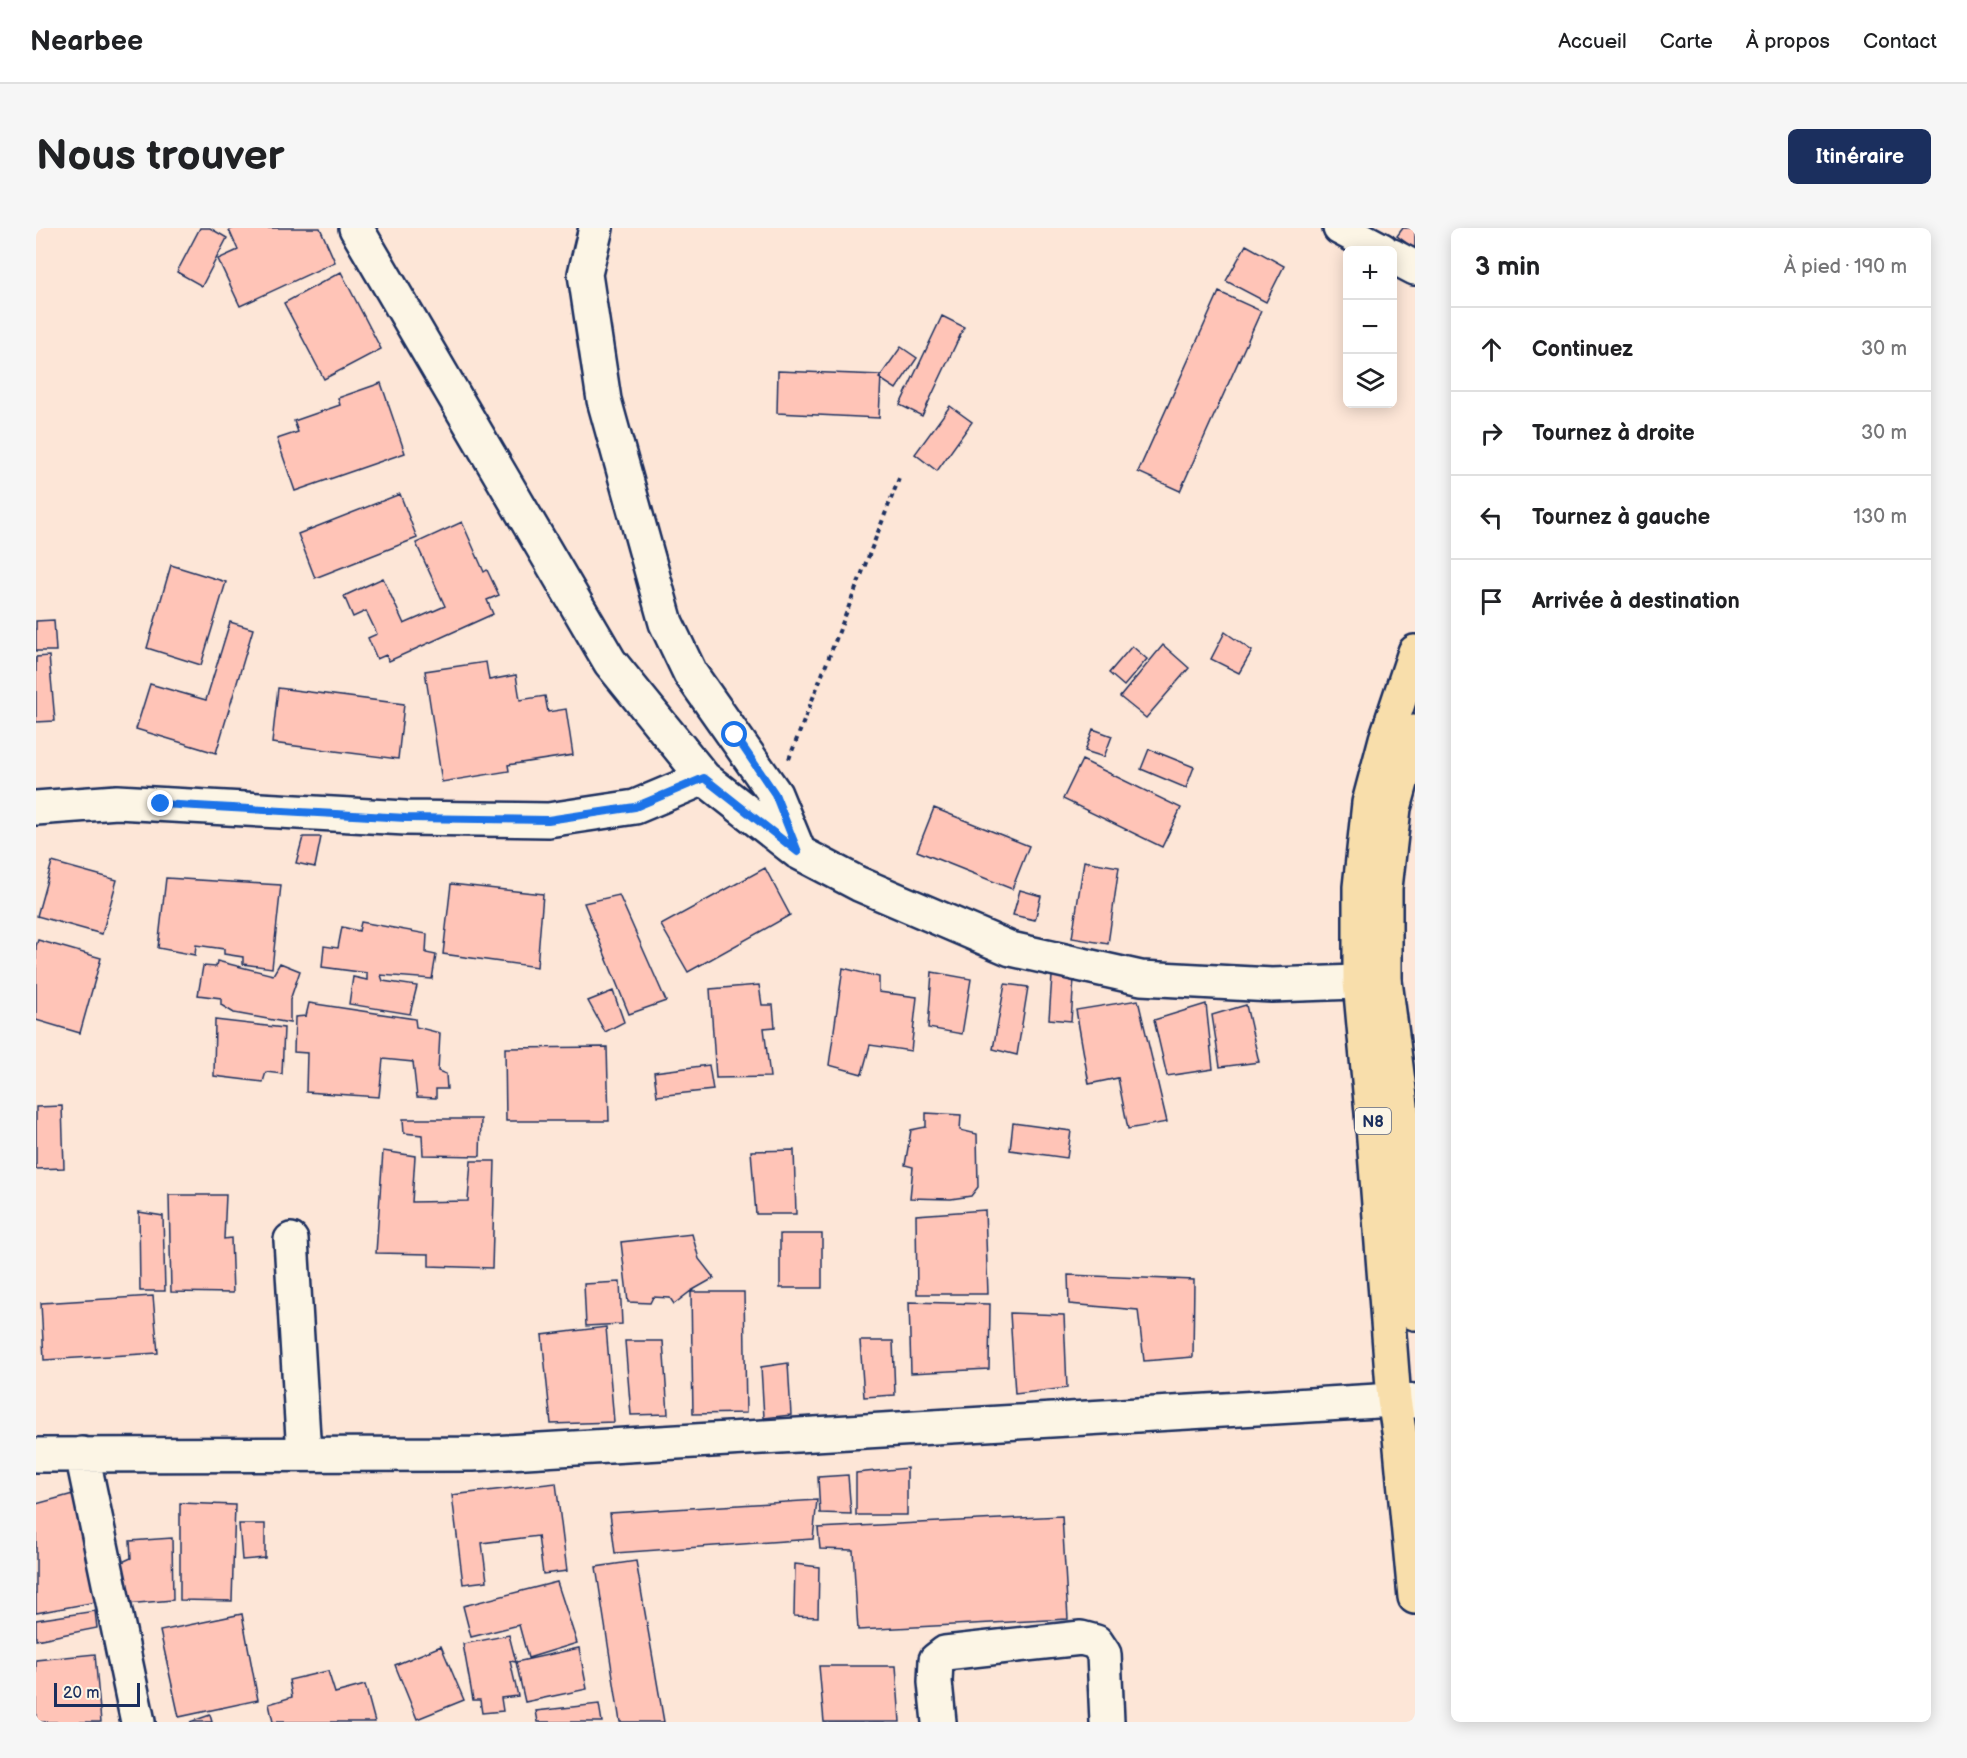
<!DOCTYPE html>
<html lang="fr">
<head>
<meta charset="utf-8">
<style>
	:root { --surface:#fff; --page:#f6f6f6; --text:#202124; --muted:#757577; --line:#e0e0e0; --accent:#1b2f5e }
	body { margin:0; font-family:"Balsamiq Sans",sans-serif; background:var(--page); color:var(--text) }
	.controls { position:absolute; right:18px; top:18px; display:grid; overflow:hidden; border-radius:9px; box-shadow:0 3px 15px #0003 }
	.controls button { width:54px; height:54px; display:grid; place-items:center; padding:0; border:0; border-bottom:2px solid var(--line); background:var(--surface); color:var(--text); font:30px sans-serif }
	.scale { position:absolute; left:18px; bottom:15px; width:86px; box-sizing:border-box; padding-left:6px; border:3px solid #1b2f5e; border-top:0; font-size:16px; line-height:21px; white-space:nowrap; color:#1b2f5e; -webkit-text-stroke:4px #fcf5e5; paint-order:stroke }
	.stop { position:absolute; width:18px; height:18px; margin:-14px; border:4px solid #1a73e8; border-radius:50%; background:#fff }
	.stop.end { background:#1a73e8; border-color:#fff; box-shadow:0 2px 6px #0008 }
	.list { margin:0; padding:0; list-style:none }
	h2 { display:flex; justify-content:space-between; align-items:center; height:78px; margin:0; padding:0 24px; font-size:26px }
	h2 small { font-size:20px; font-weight:400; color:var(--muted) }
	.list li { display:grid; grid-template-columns:39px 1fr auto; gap:18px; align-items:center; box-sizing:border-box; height:84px; padding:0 24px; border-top:2px solid var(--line) }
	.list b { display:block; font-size:22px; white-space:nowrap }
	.list em { font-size:20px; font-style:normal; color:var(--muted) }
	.icon { flex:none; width:33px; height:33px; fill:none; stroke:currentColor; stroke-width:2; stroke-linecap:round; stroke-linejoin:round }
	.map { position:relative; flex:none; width:1379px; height:1494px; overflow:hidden; border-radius:9px }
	header { display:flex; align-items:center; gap:36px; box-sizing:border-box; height:84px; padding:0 30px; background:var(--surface); border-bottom:2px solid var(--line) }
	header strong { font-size:28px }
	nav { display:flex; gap:33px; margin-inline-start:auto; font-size:21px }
	.intro { display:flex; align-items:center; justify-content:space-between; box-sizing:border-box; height:144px; padding:0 36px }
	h1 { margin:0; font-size:42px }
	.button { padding:15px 27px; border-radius:9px; background:var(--accent); color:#fff; font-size:21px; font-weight:700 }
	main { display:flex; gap:36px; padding:0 36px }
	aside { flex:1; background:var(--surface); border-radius:9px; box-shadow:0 3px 15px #0003 }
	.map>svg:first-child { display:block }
	.building { fill:#ffc4b7; stroke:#1b2f5e; stroke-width:1.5 }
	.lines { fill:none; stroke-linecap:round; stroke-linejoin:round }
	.minor-casing { stroke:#1b2f5e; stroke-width:38 }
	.highway-casing { stroke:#1b2f5e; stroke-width:38 }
	.path { stroke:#1b2f5e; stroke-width:4; stroke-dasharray:4.5 4.5; stroke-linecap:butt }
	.minor { stroke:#fcf5e5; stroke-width:33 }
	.highway { stroke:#f8deab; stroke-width:33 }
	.route { stroke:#1a73e8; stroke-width:8 }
	.labels { text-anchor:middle; stroke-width:4.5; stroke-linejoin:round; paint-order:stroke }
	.shield { fill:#fcf5e5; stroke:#5e6a86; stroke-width:1.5 }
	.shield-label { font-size:16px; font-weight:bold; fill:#1b2f5e }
</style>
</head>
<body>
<header>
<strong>Nearbee</strong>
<nav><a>Accueil</a><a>Carte</a><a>À propos</a><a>Contact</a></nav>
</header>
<div class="intro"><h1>Nous trouver</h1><a class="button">Itinéraire</a></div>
<main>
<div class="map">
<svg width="1379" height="1494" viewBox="0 0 1379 1494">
	<rect width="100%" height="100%" fill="#fde6d7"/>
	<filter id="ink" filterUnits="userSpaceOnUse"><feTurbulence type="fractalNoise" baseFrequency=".0167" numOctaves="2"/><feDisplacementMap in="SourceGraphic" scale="12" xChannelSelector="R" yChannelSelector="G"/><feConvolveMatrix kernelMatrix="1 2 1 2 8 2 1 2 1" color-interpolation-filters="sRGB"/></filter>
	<g filter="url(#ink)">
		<!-- building -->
		<path class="building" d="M164,0H174L191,10L166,58L141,44Z
			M198,0H284L299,34L204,78L182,31L202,22L193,2Z
			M1367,0H1379V21L1361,8Z
			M1210,17L1248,38L1230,74L1190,53Z
			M305,44L345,121L288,151L248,75Z
			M1183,64L1225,83L1144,263L1102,244Z
			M906,88L928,99L886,188L864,177Z
			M865,119L881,130L860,161L843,150Z
			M742,143L845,147L843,190L741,185Z
			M345,155L369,225L259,263L241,211L262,204L258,193L304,177L302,170Z
			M914,178L936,194L901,243L879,226Z
			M364,266L381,310L279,350L262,306Z
			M426,294L448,344L451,342L463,367L451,372L457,386L353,433L350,427L341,431L332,410L341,406L330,383L317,389L308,368L347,350L368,396L409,378L380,315Z
			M135,337L190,354L165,437L111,420Z
			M18,392L20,423H0V393Z
			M194,394L217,401L180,525L100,501L114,456L170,472Z
			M1189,404L1216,423L1203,445L1175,431Z
			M1127,417L1153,440L1110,490L1084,469Z
			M1096,418L1111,431L1088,458L1073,445Z
			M13,428L19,493L0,494V429Z
			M450,434L453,452L480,447L484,472L509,468L512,484L530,481L537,527L472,537L473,543L406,554L389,443Z
			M242,460L368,476L362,531L236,515Z
			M1057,501L1076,508L1068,529L1049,523Z
			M1113,521L1158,539L1150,560L1105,541Z
			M1046,532L1145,580L1126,619L1027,571Z
			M898,580L993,618L976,661L881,623Z
			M267,609H285L279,639L260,635Z
			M1048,633L1083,639L1072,716L1036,710Z
			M16,634L81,652L66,706L1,688Z
			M729,640L754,687L652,744L625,697Z
			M130,650L245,657L236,740L207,736V729L188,726V721L160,717L159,727L122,720Z
			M415,656L507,666L501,739L407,726Z
			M984,662L1005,668L999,692L977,687Z
			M583,667L630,773L593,786L548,675Z
			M325,694L391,706L390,725L400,727L396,751L345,747L347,753L381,758L374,786L313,776L317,749L331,752V745L286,739L288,718L302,720L306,699L323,703Z
			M2,712L65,730L44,805L0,792V718Z
			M181,733L237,747L244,735L264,743L254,772V795L198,785L185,777V770L162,767L167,738L180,739Z
			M807,740L843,749V764L881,769L875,823L834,817L826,846L793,837Z
			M896,744L935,751L926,806L892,800Z
			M1016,748L1038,750L1035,793L1013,791Z
			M969,756L992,759L981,827L957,821Z
			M723,757L726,777H737L739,799L728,800L734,849L680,850L674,761Z
			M577,763L588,794L569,804L552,773Z
			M1102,772L1131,894L1092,901L1082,850L1053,856L1040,782Z
			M273,775L379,791L380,799L404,805L402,843L410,846L411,861H400V870L381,869L377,834L347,831L343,869L270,864L271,825L258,824L259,789L270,788Z
			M1170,776L1177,841L1131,848L1118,792Z
			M1210,777L1223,834L1184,839L1176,787Z
			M179,792L248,800L246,846L230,844L227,854L178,848Z
			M571,819L573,893H470L469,820Z
			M673,837L677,862L621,868L618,844Z
			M26,878L28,940L0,941V879Z
			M890,885L925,887L924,902L941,906L942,959L935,968L915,971L874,970L877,939L869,937L875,902L890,899Z
			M367,891H445L444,928L387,927L386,907L368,905Z
			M977,895L1035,903L1031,930L974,922Z
			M758,922L760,986H720L715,923Z
			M347,923L379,928L376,974L432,973L435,933H459L456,1040L393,1038V1026L340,1025Z
			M133,967H190L188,1011L195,1010L197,1065L135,1064Z
			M949,982L952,1066H881L880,987Z
			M103,984L127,988L129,1063H104Z
			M656,1006L663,1031L678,1050L655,1063L638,1076L634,1070L617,1069L614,1075L592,1074L585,1014Z
			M744,1006H786V1060H744Z
			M1032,1047L1158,1052L1157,1129L1108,1133L1102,1082L1033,1076Z
			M584,1054L586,1096L550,1098L548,1056Z
			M655,1064H708L710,1185L657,1186Z
			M117,1068L122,1125L8,1132L5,1075Z
			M873,1074L954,1076L953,1141L875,1145Z
			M974,1085L1028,1087L1031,1160L979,1166Z
			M570,1099L578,1194L515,1196L506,1107Z
			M589,1113H627L632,1186L595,1187Z
			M824,1113H857L859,1167L828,1169Z
			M752,1135L755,1187L728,1190L725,1139Z
			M871,1240V1287H820V1245Z
			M812,1247L815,1286L784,1285L782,1249Z
			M520,1255L531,1343L507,1346L502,1308L446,1315L451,1353L427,1356L416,1267Z
			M37,1266L60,1374L0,1385V1276Z
			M781,1272L777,1311L579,1325L574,1285Z
			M144,1275L199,1277L196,1373L144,1372Z
			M1026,1288L1032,1391L822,1402L817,1322L784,1321L782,1300Z
			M203,1296H229V1330L206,1332Z
			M136,1310L137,1372L90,1376L84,1335L95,1330L94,1313Z
			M600,1333L628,1494H584L560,1339Z
			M759,1336L783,1339L782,1389L758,1388Z
			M521,1354L541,1415L492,1430L483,1397L435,1409L427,1378Z
			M59,1383L61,1400L0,1412V1392Z
			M206,1386L222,1472L143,1489L124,1403Z
			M473,1407L480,1434L474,1433L482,1468L465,1470L467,1483L446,1485L444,1472H437L427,1416Z
			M405,1418L428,1472L381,1491L359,1437Z
			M543,1420L551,1461L489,1474L480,1434Z
			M59,1426L65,1494H0V1432Z
			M783,1438H860L864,1494H788Z
			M292,1443L299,1465L329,1457L339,1494H237L233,1476L256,1469L253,1452Z
			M563,1476L566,1494H502L500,1483Z
			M174,1487L176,1494H154Z"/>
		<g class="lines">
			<defs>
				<path id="minor" d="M320,0L574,434L668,550L762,624L823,656L975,721L1105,750L1236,757L1349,753
					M560,0L549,46L568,172L630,395L654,445L739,566L762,622
					M1304,0L1346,22
					M1356,28L1379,40
					M0,580L81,574L370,590L512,592L599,579L668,550
					M255,1012L268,1226
					M46,1226L102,1494
					M0,1227L437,1226L1358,1172L1379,1173
					M903,1494L899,1454L900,1432L909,1425L1045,1410L1060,1414L1068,1426L1071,1494"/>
				<path id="highway" d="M1379,424L1350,511L1333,575L1324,659V754L1336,885L1358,1172L1364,1209L1379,1369
					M1379,504L1358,580L1349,660V753L1365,877L1379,1085"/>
			</defs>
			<!-- minor casing -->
			<use href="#minor" class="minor-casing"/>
			<!-- highway casing -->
			<use href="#highway" class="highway-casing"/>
			<!-- path -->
			<path class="path" d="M753,531L864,248"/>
			<!-- minor -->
			<use href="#minor" class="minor"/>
			<!-- highway -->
			<use href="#highway" class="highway"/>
		</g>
	</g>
	<g class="lines" filter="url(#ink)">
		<!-- route -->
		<path class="route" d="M125,576L370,590L512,592L599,579L668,550L762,624L739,566L699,507"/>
	</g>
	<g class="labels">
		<!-- shield labels -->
		<rect class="shield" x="1319" y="880" width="36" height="26" rx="4.5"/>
		<g class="shield-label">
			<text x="1337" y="899">N8</text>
		</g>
	</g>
</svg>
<div class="controls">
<button>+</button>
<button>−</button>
<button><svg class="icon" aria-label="layers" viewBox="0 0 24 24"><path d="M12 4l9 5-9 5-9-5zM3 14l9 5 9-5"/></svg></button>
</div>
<div class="scale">20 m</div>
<div class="stop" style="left:699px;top:507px"></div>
<div class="stop end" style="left:125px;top:576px"></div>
</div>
<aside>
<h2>3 min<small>À pied · 190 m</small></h2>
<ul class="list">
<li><svg class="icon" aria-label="ahead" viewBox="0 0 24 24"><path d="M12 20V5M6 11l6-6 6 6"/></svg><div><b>Continuez</b></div><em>30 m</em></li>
<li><svg class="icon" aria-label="right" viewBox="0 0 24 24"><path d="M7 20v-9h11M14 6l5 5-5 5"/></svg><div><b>Tournez à droite</b></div><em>30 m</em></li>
<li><svg class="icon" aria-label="left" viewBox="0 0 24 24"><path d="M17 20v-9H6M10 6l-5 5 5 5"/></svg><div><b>Tournez à gauche</b></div><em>130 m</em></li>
<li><svg class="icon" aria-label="arrive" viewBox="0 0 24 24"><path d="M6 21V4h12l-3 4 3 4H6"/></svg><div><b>Arrivée à destination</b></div></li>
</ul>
</aside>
</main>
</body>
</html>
